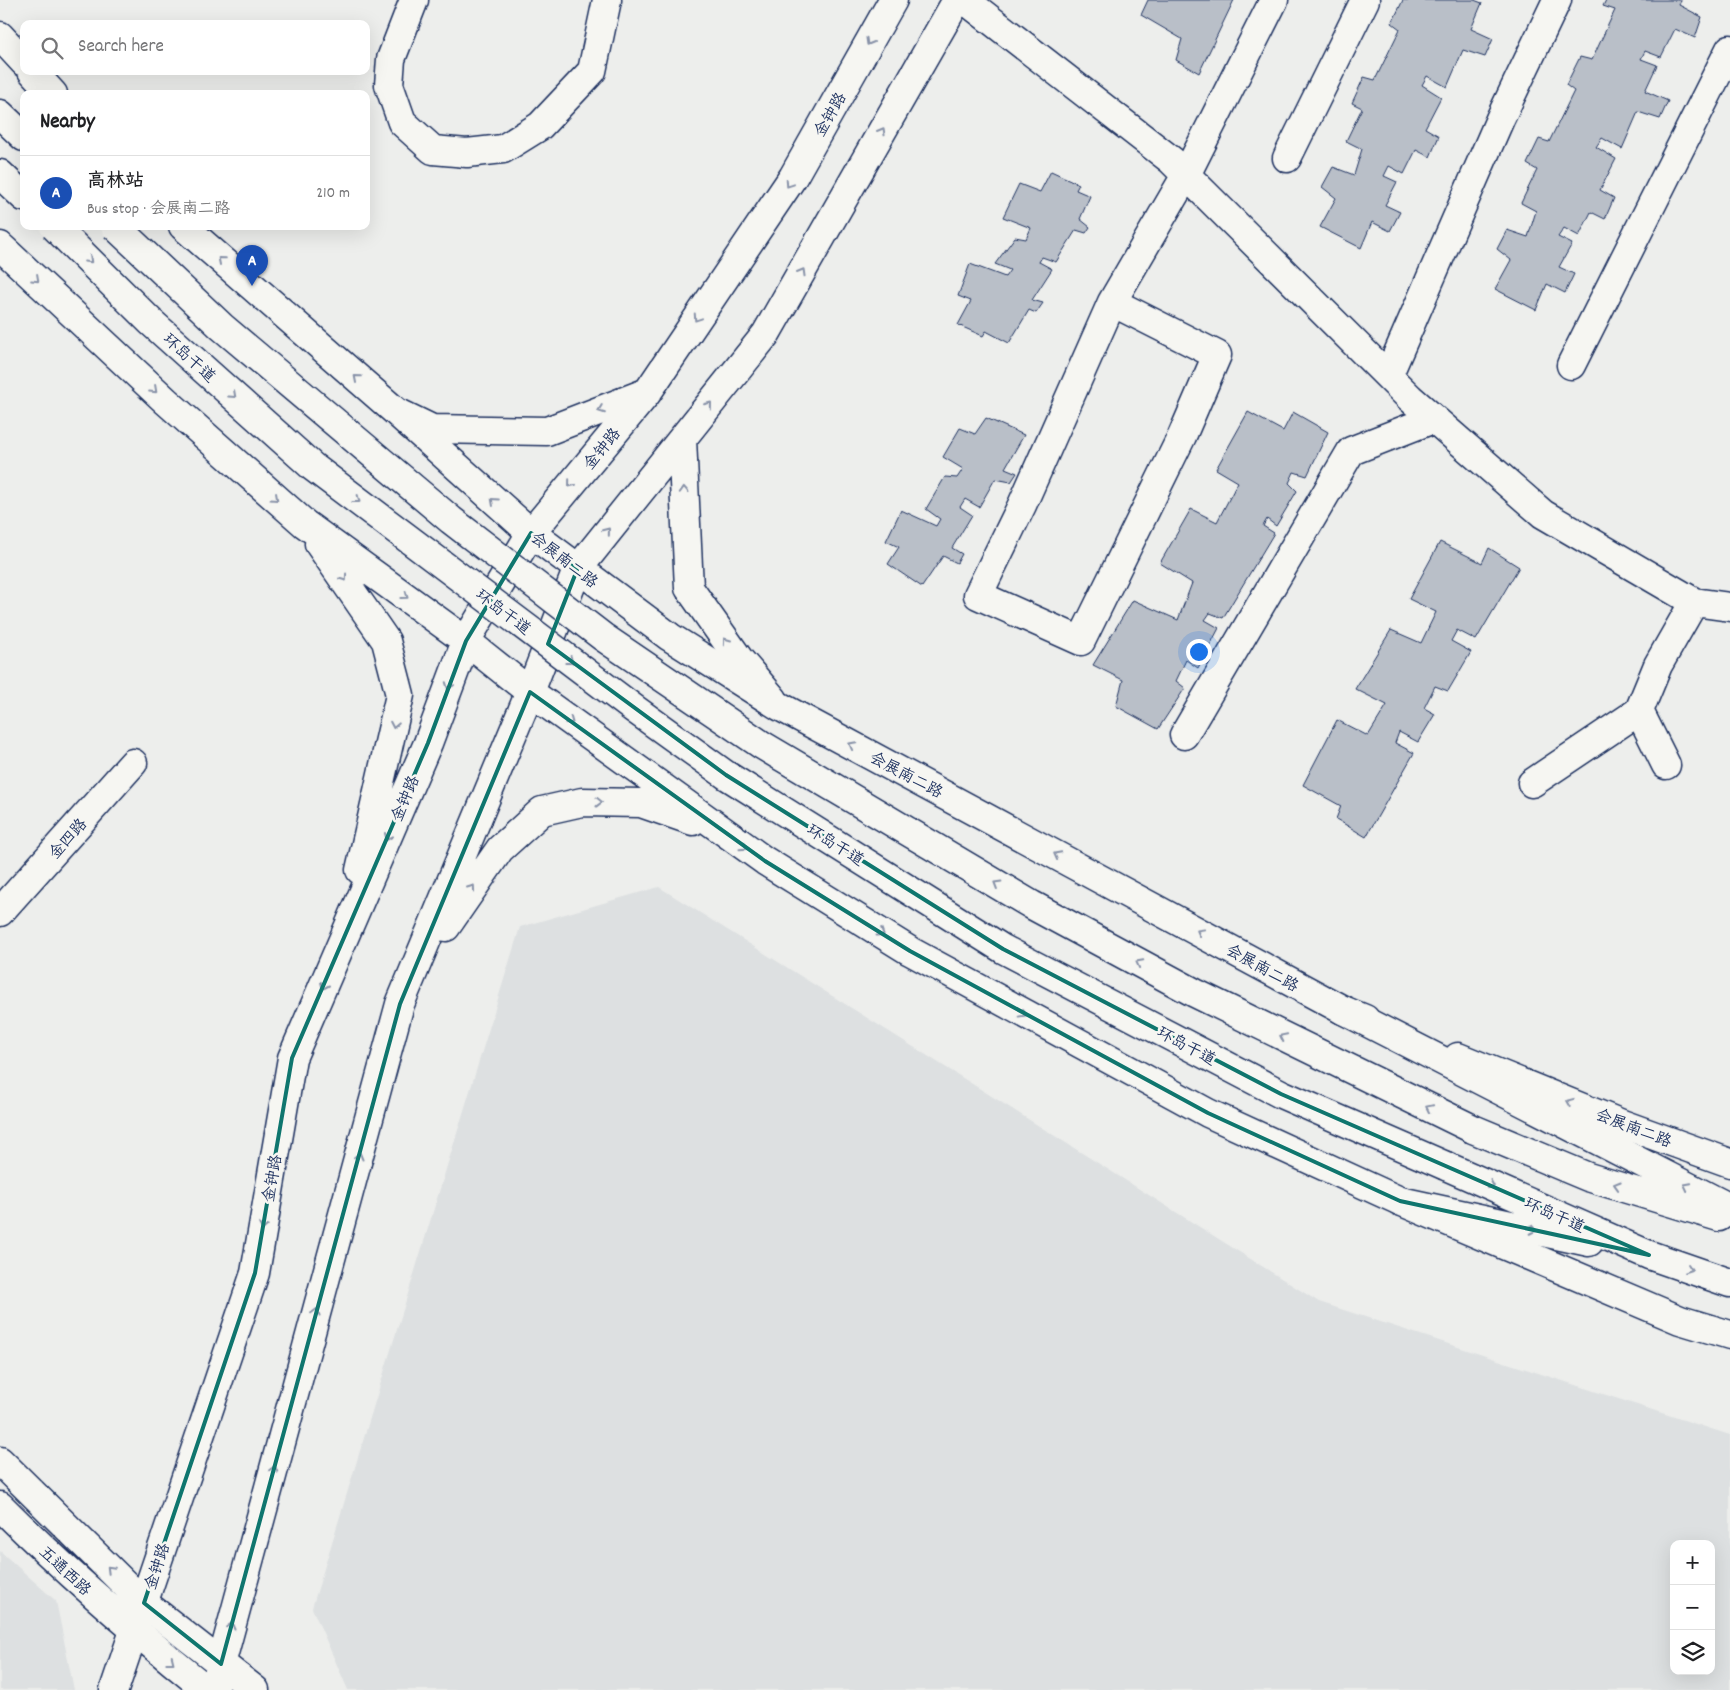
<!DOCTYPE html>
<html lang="en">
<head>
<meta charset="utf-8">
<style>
	:root { --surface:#fff; --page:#f6f6f6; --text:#202124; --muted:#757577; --line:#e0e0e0; --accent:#ea580c }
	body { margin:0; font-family:Dekko,"LXGW WenKai TC",sans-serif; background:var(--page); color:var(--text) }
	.controls { position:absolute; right:15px; bottom:15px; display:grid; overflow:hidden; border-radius:10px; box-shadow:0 5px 20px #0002 }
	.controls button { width:45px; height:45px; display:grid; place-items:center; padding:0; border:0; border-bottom:1px solid var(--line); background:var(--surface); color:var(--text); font:25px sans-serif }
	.you { position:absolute; left:1198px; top:651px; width:18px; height:18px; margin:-12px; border:4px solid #fff; border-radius:50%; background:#1a73e8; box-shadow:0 0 0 8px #1a73e833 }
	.badge { display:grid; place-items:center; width:32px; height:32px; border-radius:50%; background:var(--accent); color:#fff; font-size:16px; font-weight:700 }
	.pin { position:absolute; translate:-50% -41px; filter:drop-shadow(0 1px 2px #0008) }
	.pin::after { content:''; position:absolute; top:26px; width:18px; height:15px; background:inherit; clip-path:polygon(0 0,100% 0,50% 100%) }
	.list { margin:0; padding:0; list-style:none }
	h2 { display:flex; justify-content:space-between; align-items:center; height:65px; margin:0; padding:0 20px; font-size:21px }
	h2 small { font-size:16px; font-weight:400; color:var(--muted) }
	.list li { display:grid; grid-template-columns:32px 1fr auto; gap:15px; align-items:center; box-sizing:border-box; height:75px; padding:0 20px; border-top:1px solid var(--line) }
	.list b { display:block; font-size:19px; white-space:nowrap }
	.list p { margin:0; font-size:16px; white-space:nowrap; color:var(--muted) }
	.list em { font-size:16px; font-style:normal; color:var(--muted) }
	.icon { flex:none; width:28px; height:28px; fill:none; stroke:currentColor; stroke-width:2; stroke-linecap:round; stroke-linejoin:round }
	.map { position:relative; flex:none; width:1730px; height:1690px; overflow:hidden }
	.search { position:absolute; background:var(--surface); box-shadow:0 5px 20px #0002; left:20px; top:20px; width:350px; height:55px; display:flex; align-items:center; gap:12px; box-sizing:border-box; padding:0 18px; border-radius:10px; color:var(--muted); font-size:19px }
	.panel { position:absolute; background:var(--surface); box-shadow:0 5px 20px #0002; left:20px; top:90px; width:350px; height:140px; border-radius:10px }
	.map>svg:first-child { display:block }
	.built { fill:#dde0e1; fill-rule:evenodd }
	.building { fill:#b9bfc8; stroke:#1b2f5e }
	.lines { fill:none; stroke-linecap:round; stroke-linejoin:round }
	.minor-casing { stroke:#1b2f5e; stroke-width:31 }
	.tertiary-casing { stroke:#1b2f5e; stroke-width:31 }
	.secondary-casing { stroke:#1b2f5e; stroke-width:31 }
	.primary-casing { stroke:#1b2f5e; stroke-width:31 }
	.trunk-casing { stroke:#1b2f5e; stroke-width:31 }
	.minor { stroke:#f6f6f2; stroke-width:28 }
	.tertiary { stroke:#f6f6f2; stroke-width:28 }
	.secondary { stroke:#f6f6f2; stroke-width:28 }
	.primary { stroke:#f6f6f2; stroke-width:28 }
	.trunk { stroke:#f6f6f2; stroke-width:28 }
	.trunk-bridge-casing { stroke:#1b2f5e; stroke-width:31; stroke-linecap:butt }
	.trunk-bridge { stroke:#f6f6f2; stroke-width:28 }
	.oneway { stroke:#8892a8 }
	.marked { fill:none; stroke:#0f766e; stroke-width:4; stroke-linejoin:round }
	.labels { text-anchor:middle; stroke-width:5; stroke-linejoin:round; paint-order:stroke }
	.street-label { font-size:16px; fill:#1b2f5e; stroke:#f6f6f2 }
</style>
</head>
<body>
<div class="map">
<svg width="1730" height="1690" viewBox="0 0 1730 1690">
	<rect width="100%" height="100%" fill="#edeeec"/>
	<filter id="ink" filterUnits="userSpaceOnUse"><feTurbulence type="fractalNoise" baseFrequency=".02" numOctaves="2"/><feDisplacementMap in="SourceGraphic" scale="10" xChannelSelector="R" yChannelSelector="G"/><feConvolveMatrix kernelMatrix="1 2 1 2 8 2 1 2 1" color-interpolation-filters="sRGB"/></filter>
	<g filter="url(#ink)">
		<!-- built -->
		<path class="built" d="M659,887L1319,1302L1730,1435V1690H348L312,1608L520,927ZM1674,1544H1711V1671H1674Z
			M0,1551L56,1601L74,1690H0Z"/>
		<!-- building -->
		<path class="building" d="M1148,0H1234L1199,73L1176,60L1182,39L1141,15Z
			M1403,0H1474L1482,3L1471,29L1493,39L1485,57L1463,50L1447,87L1427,76L1422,85L1441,97L1425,128L1439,136L1430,157L1416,150L1404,174L1389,166L1384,176L1397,182L1385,205L1400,212L1390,231L1372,222L1361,248L1320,227L1336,198L1322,187L1333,167L1354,175L1362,149L1346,141L1362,108L1352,103L1364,77L1375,80L1400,29L1392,23Z
			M1606,0H1681L1679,5L1702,17L1695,38L1675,29L1661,57L1645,51L1641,59L1657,65L1645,91L1668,101L1660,119L1638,112L1622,149L1602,138L1596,147L1616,159L1600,190L1614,198L1605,219L1591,212L1579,236L1564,228L1558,237L1572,244L1559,267L1574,274L1565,293L1547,284L1536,310L1495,289L1511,260L1497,249L1507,230L1528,237L1536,211L1521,203L1537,170L1527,164L1539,139L1549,142L1574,91L1566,85L1580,57L1592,60L1615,10L1603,6Z
			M1051,171L1079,184L1076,190L1090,196L1080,219L1090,227L1086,233L1076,230L1056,262L1042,257L1039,262L1052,269L1032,300L1043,303L1036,313L1029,310L1009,343L986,331L983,336L958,325L971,301L958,296L970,264L1005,277L1010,270L995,264L1015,237L1026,239L1031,228L1003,217L1019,184L1040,192Z
			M1248,412L1283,431L1293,412L1328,432L1307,476L1294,472L1289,483L1297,491L1276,526L1267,519L1263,526L1274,533L1223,618L1210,613L1205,620L1219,628L1198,668L1186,660L1176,681L1185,688L1158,729L1116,706L1123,680L1093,665L1133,600L1178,620L1192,583L1160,563L1191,509L1217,522L1238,482L1216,469Z
			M986,418L1024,435L1005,468L1017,473L1011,482L995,479L979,507L965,499L960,507L972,515L952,548L962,554L957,563L943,556L922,587L888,564L899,547L886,541L901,510L936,526L940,519L926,509L945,477L957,478L963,469L943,457L960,428L975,434Z
			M1440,542L1482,563L1489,548L1519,567L1476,640L1457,630L1451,641L1471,652L1448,691L1435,686L1424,708L1435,714L1418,742L1399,732L1395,743L1414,753L1366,837L1336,819L1341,806L1303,785L1337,720L1368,736L1387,705L1355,689L1391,630L1421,643L1436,612L1409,599Z"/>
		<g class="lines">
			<defs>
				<path id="minor" d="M414,0L391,59L389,85L402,122L433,150L467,153L503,149L540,126L592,71L607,0
					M965,0L1171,160L1410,398L1543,514L1694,602L1730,607
					M1287,158L1365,0
					M1112,302L1217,355L1182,436L1081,641L978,595L1022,505L1112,302L1186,175L1274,0
					M1571,365L1730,49
					M1388,376L1500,119L1557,0
					M1639,711L1666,765
					M1184,735L1351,451L1433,419
					M1532,783L1639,711L1658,665L1694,602
					M0,912L133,763"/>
				<path id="tertiary" d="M144,1603L255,1690"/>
				<path id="secondary" d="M0,246L166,401L305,524L466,641L530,692L765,861L910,951L1208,1113L1400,1201L1680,1320L1730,1335
					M401,414L432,429L547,431L645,393
					M682,439L689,588L739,659L773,699
					M319,544L386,641L400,695L360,870
					M446,927L500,849L542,811L582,802L641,803L693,821
					M0,1461L144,1603
					M0,1506C66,1572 135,1632 207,1690
					M114,1690L255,1273L292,1058L428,743L466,641L531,533L647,393L793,177L893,0
					M214,1690L400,1004L530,692L577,570L766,334L957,0"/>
				<path id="primary" d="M0,36L24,62
					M32,71L53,94
					M183,226L394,410L531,533L670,637L779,706L1343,1010L1365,1019
					M1458,1057L1622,1124L1730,1163"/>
				<path id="trunk" d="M0,114L24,137
					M0,174L24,197
					M1343,1010L1730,1208
					M1473,1129L1588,1177L1719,1217
					M1446,1166L1649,1255L1730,1283
					M1400,1201L1589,1242"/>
			</defs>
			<!-- minor casing -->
			<use href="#minor" class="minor-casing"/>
			<!-- tertiary casing -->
			<use href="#tertiary" class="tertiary-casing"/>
			<!-- secondary casing -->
			<use href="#secondary" class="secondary-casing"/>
			<!-- primary casing -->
			<use href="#primary" class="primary-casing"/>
			<!-- trunk casing -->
			<use href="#trunk" class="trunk-casing"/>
			<!-- minor -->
			<use href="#minor" class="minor"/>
			<!-- tertiary -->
			<use href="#tertiary" class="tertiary"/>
			<!-- secondary -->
			<use href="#secondary" class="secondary"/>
			<!-- primary -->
			<use href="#primary" class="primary"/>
			<!-- trunk -->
			<use href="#trunk" class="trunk"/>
			<defs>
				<path id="trunk-bridge" d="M54,226L151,322L313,467L633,708L726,775L1003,949L1281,1094L1446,1166
					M115,226L222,327L451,520L603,637L762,745L1032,905L1195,993L1473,1129"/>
			</defs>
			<!-- trunk-bridge casing -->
			<use href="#trunk-bridge" class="trunk-bridge-casing"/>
			<!-- trunk-bridge -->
			<use href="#trunk-bridge" class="trunk-bridge"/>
		</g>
		<!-- one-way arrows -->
		<defs><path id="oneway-chevron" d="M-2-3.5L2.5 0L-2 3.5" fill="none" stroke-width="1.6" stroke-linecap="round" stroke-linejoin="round" transform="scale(1.25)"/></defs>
		<g class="oneway">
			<use href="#oneway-chevron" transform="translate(869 42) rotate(120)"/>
			<use href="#oneway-chevron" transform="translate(882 131) rotate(-60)"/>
			<use href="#oneway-chevron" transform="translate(789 184) rotate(124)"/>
			<use href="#oneway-chevron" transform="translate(89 260) rotate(44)"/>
			<use href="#oneway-chevron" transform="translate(221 260) rotate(-139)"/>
			<use href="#oneway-chevron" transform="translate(802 272) rotate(-60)"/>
			<use href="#oneway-chevron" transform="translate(36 279) rotate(43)"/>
			<use href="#oneway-chevron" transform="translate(697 318) rotate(124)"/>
			<use href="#oneway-chevron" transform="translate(357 378) rotate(-139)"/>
			<use href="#oneway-chevron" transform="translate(154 390) rotate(43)"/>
			<use href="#oneway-chevron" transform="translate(233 395) rotate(42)"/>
			<use href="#oneway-chevron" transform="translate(709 405) rotate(-51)"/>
			<use href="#oneway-chevron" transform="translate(601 410) rotate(159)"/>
			<use href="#oneway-chevron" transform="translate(571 484) rotate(129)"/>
			<use href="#oneway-chevron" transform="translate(684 490) rotate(-93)"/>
			<use href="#oneway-chevron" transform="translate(275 498) rotate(42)"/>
			<use href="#oneway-chevron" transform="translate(357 500) rotate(37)"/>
			<use href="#oneway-chevron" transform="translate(494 501) rotate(-138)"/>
			<use href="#oneway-chevron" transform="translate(607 531) rotate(-51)"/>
			<use href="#oneway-chevron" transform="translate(344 578) rotate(54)"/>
			<use href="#oneway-chevron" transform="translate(405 596) rotate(36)"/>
			<use href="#oneway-chevron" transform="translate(726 641) rotate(-125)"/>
			<use href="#oneway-chevron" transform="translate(570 661) rotate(37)"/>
			<use href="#oneway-chevron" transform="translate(449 686) rotate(110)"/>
			<use href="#oneway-chevron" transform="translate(570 721) rotate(36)"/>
			<use href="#oneway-chevron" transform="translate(394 725) rotate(101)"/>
			<use href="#oneway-chevron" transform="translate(852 745) rotate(-152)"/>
			<use href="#oneway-chevron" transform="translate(599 802) rotate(1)"/>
			<use href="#oneway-chevron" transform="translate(388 837) rotate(113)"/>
			<use href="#oneway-chevron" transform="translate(744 847) rotate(34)"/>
			<use href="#oneway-chevron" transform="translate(1057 855) rotate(-152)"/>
			<use href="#oneway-chevron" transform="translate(997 884) rotate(-149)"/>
			<use href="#oneway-chevron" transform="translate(472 888) rotate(-54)"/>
			<use href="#oneway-chevron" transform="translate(1200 932) rotate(-151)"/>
			<use href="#oneway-chevron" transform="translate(881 933) rotate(32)"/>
			<use href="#oneway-chevron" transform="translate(1139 963) rotate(-152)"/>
			<use href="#oneway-chevron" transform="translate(324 986) rotate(114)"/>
			<use href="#oneway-chevron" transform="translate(1023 1014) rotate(29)"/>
			<use href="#oneway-chevron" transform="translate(1283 1037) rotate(-154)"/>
			<use href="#oneway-chevron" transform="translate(1570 1102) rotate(-158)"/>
			<use href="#oneway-chevron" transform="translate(1429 1108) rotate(-154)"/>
			<use href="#oneway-chevron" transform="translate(359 1156) rotate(-75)"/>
			<use href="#oneway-chevron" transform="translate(1491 1185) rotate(24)"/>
			<use href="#oneway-chevron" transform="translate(1617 1185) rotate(-163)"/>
			<use href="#oneway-chevron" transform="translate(1687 1186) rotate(-153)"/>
			<use href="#oneway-chevron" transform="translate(263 1227) rotate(100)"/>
			<use href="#oneway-chevron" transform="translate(1533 1230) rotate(12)"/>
			<use href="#oneway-chevron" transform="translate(1689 1269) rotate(19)"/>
			<use href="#oneway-chevron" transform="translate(316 1312) rotate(-75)"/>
			<use href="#oneway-chevron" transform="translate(274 1469) rotate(-75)"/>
			<use href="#oneway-chevron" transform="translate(110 1569) rotate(-135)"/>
			<use href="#oneway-chevron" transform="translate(231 1626) rotate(-75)"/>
			<use href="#oneway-chevron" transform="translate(171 1661) rotate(38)"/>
		</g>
	</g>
	<!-- marked area -->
	<path class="marked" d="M531,533L577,570L548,644L726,775L1003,949L1281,1094L1649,1255L1400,1201L1208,1113L910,951L765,861L530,692L400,1004L221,1664L144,1603L255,1273L292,1058L428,743L466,641Z"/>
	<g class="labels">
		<!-- street labels -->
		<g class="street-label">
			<text transform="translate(829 114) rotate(-60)" y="6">金钟路</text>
			<text transform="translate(190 357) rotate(42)" y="6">环岛干道</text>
			<text transform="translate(601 448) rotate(-51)" y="6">金钟路</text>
			<text transform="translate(565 559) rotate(38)" y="6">会展南二路</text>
			<text transform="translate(504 611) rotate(37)" y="6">环岛干道</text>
			<text transform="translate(907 774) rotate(28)" y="6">会展南二路</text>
			<text transform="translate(404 798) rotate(-67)" y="6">金钟路</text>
			<text transform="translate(67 838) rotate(-48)" y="6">金四路</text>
			<text transform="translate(836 844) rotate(32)" y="6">环岛干道</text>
			<text transform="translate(1263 967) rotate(29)" y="6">会展南二路</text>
			<text transform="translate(1187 1045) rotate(28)" y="6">环岛干道</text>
			<text transform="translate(1634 1127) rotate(21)" y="6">会展南二路</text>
			<text transform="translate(271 1178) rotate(-80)" y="6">金钟路</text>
			<text transform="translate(1555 1214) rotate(24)" y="6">环岛干道</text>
			<text transform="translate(156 1566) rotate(-72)" y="6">金钟路</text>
			<text transform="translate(66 1570) rotate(43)" y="6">五通西路</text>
		</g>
	</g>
</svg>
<div class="controls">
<button>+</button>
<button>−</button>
<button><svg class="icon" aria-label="layers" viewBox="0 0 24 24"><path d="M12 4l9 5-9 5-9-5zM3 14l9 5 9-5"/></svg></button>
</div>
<div class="you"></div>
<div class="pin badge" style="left:252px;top:286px;background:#1a4fb4">A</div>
<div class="search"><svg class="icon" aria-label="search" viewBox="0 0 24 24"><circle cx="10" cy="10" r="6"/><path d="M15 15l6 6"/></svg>Search here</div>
<section class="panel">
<h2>Nearby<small></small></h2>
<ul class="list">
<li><span class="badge" style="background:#1a4fb4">A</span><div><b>高林站</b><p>Bus stop · 会展南二路</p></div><em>210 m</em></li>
</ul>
</section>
</div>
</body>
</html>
